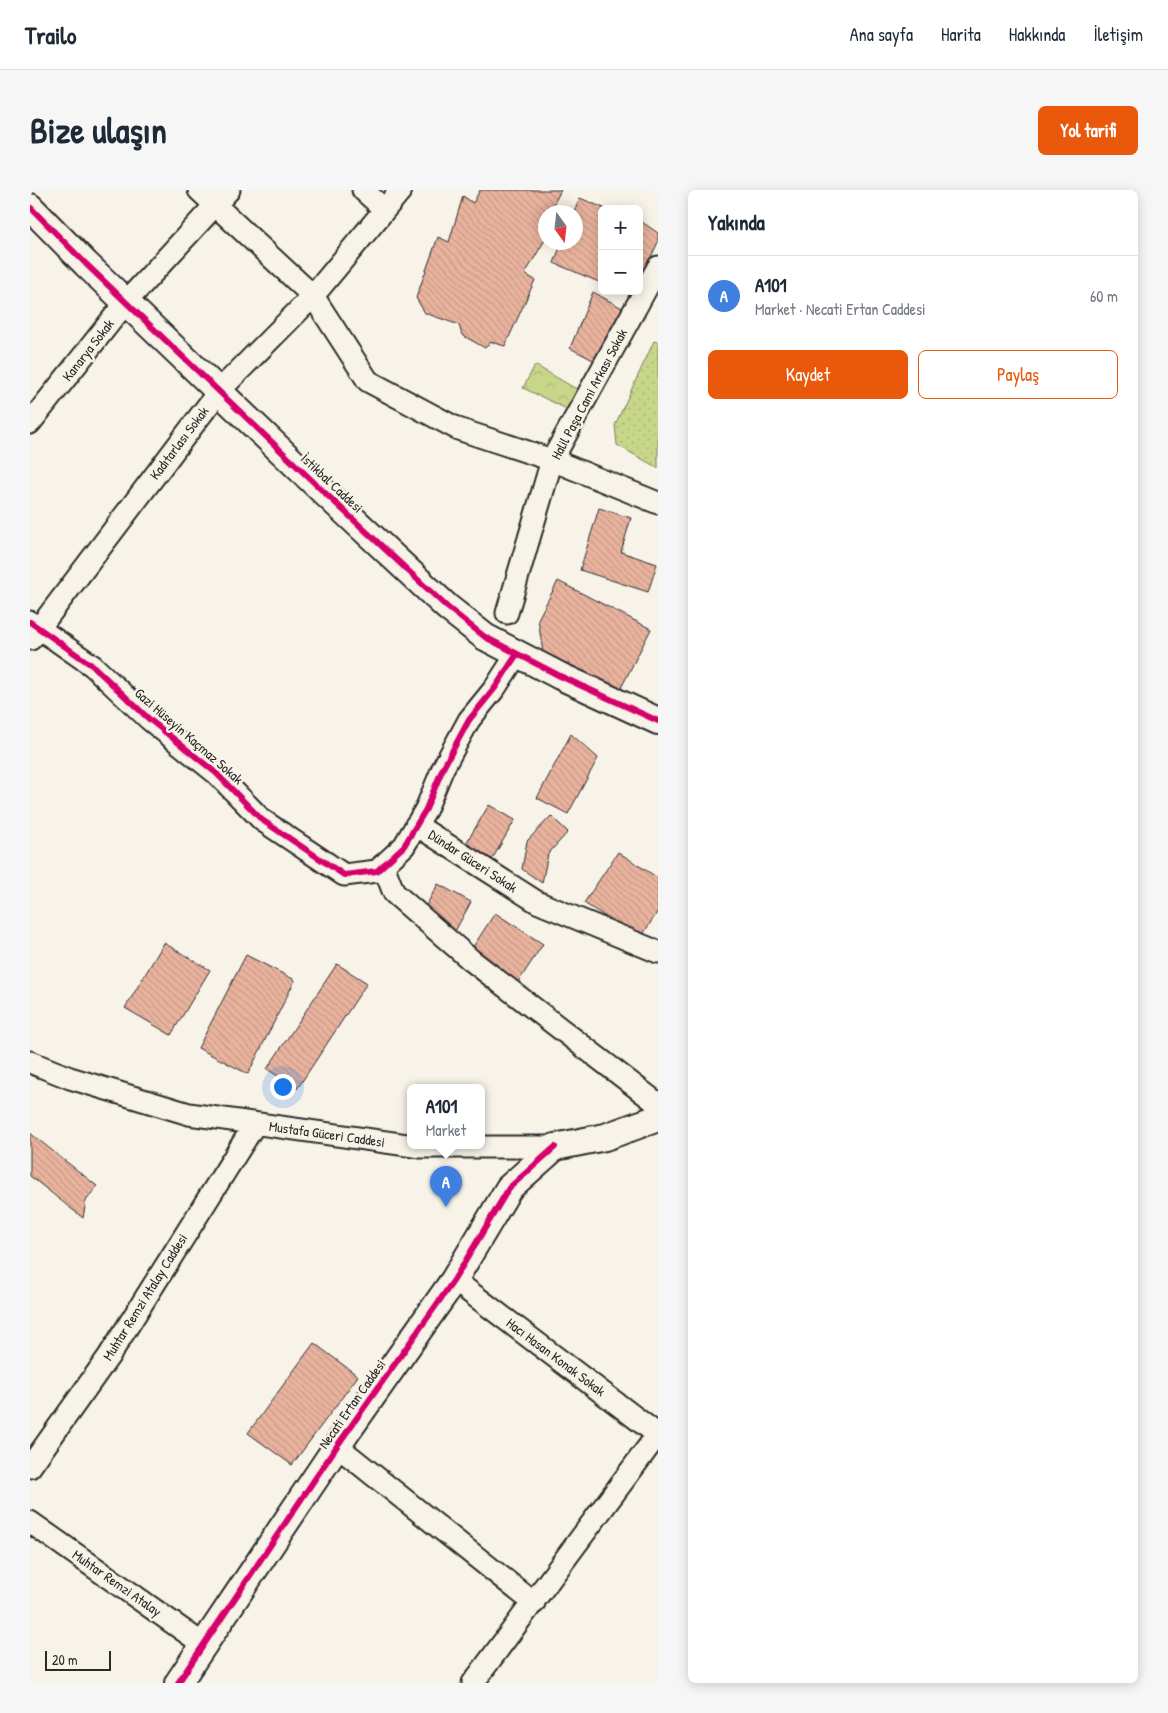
<!DOCTYPE html>
<html lang="tr">
<head>
<meta charset="utf-8">
<style>
	:root { --surface:#fff; --page:#f6f6f7; --text:#1f2937; --muted:#747a83; --line:#e0e1e3; --accent:#ea580c }
	body { margin:0; font-family:"Patrick Hand",sans-serif; background:var(--page); color:var(--text) }
	.controls { position:absolute; right:15px; top:15px; display:grid; overflow:hidden; border-radius:8px; box-shadow:0 2px 12px #0003 }
	.controls button { width:45px; height:45px; display:grid; place-items:center; padding:0; border:0; border-bottom:1px solid var(--line); background:var(--surface); color:var(--text); font:25px sans-serif }
	.compass { position:absolute; left:508px; top:15px; width:45px; height:45px; border-radius:50%; background:var(--surface); box-shadow:0 2px 12px #0003; rotate:165deg }
	.scale { position:absolute; left:15px; bottom:12px; width:66px; box-sizing:border-box; padding-left:5px; border:2px solid #2b2b2b; border-top:0; font-size:14px; line-height:18px; white-space:nowrap; color:#2b2b2b; -webkit-text-stroke:4px #f7f3e8; paint-order:stroke }
	.you { position:absolute; left:252px; top:896px; width:18px; height:18px; margin:-12px; border:4px solid #fff; border-radius:50%; background:#1a73e8; box-shadow:0 0 0 8px #1a73e833 }
	.badge { display:grid; place-items:center; width:32px; height:32px; border-radius:50%; background:var(--accent); color:#fff; font-size:16px; font-weight:700 }
	.pin { position:absolute; translate:-50% -41px; filter:drop-shadow(0 1px 2px #0008) }
	.pin::after { content:''; position:absolute; top:26px; width:18px; height:15px; background:inherit; clip-path:polygon(0 0,100% 0,50% 100%) }
	.popup { position:absolute; left:377px; top:894px; width:78px; height:65px; box-sizing:border-box; display:grid; place-content:center; border-radius:8px; background:var(--surface); filter:drop-shadow(0 1px 4px #0005); font-size:16px; white-space:nowrap; color:var(--muted) }
	.popup b { font-size:19px; color:var(--text) }
	.popup::after { content:''; position:absolute; left:50%; top:100%; margin-left:-10px; border:10px solid transparent; border-top-color:var(--surface) }
	.list { margin:0; padding:0; list-style:none }
	h2 { display:flex; justify-content:space-between; align-items:center; height:65px; margin:0; padding:0 20px; font-size:21px }
	h2 small { font-size:16px; font-weight:400; color:var(--muted) }
	.list li { display:grid; grid-template-columns:32px 1fr auto; gap:15px; align-items:center; box-sizing:border-box; height:80px; padding:0 20px; border-top:1px solid var(--line) }
	.list b { display:block; font-size:19px; white-space:nowrap }
	.list p { margin:0; font-size:16px; white-space:nowrap; color:var(--muted) }
	.list em { font-size:16px; font-style:normal; color:var(--muted) }
	.actions { display:flex; gap:10px; padding:15px 20px }
	.actions a { flex:1; padding:11px 0; border:1px solid var(--accent); border-radius:8px; text-align:center; font-size:18px; color:var(--accent) }
	.actions .main { background:var(--accent); color:#fff }
	.map { position:relative; flex:none; width:628px; height:1493px; overflow:hidden; border-radius:8px }
	header { display:flex; align-items:center; gap:30px; box-sizing:border-box; height:70px; padding:0 25px; background:var(--surface); border-bottom:1px solid var(--line) }
	header strong { font-size:24px }
	nav { display:flex; gap:28px; margin-inline-start:auto; font-size:18px }
	.intro { display:flex; align-items:center; justify-content:space-between; box-sizing:border-box; height:120px; padding:0 30px }
	h1 { margin:0; font-size:35px }
	.button { padding:12px 22px; border-radius:8px; background:var(--accent); color:#fff; font-size:18px; font-weight:700 }
	main { display:flex; gap:30px; padding:0 30px }
	aside { flex:1; background:var(--surface); border-radius:8px; box-shadow:0 2px 12px #0003 }
	.map>svg:first-child { display:block }
	.grass { fill:url(#grass-dots); stroke:#7a805a }
	.park { fill:url(#park-crowns); stroke:#7a805a }
	.building { fill:url(#building-back-hatch); stroke:#2b2b2b }
	.lines { fill:none; stroke-linecap:round; stroke-linejoin:round }
	.minor-casing { stroke:#2b2b2b; stroke-width:25 }
	.tertiary-casing { stroke:#2b2b2b; stroke-width:30 }
	.minor { stroke:#f7f3e8; stroke-width:21 }
	.tertiary { stroke:#f7f3e8; stroke-width:26 }
	.cycleway-casing { stroke:#f7f3e8; stroke-width:9 }
	.cycleway { stroke:#d6006c; stroke-width:6 }
	.labels { text-anchor:middle; stroke-width:5; stroke-linejoin:round; paint-order:stroke }
	.street-label { font-size:14px; fill:#2b2b2b; stroke:#f7f3e8 }
</style>
</head>
<body>
<header>
<strong>Trailo</strong>
<nav><a>Ana sayfa</a><a>Harita</a><a>Hakkında</a><a>İletişim</a></nav>
</header>
<div class="intro"><h1>Bize ulaşın</h1><a class="button">Yol tarifi</a></div>
<main>
<div class="map">
<svg width="628" height="1493" viewBox="0 0 628 1493">
	<defs>
		<pattern id="grass-dots" width="8" height="8" patternUnits="userSpaceOnUse" patternTransform="scale(1.25)"><rect width="8" height="8" fill="#c8d68a"/><path d="M2 2h.1M6 6h.1" fill="none" stroke="#acb877" stroke-width="1.8" stroke-linecap="round"/></pattern>
		<pattern id="park-crowns" width="20" height="18" patternUnits="userSpaceOnUse" patternTransform="scale(1.25)"><rect width="20" height="18" fill="#c8d68a"/><path d="M2 6a3 3 0 1 1 6 0M12 15a3 3 0 1 1 6 0" fill="none" stroke="#acb877"/></pattern>
		<pattern id="building-back-hatch" width="6" height="6" patternUnits="userSpaceOnUse" patternTransform="scale(1.25)"><rect width="6" height="6" fill="#e9b39e"/><path d="M-1 5l2 2M0 0l6 6M5-1l2 2" fill="none" stroke="#c89a88"/></pattern>
	</defs>
	<rect width="100%" height="100%" fill="#f7f3e8"/>
	<filter id="ink" filterUnits="userSpaceOnUse"><feTurbulence type="fractalNoise" baseFrequency=".02" numOctaves="2"/><feDisplacementMap in="SourceGraphic" scale="10" xChannelSelector="R" yChannelSelector="G"/><feConvolveMatrix kernelMatrix="1 2 1 2 8 2 1 2 1" color-interpolation-filters="sRGB"/></filter>
	<g filter="url(#ink)">
		<!-- grass -->
		<path class="grass" d="M624,151L628,152V278L587,255L585,235Z"/>
		<!-- park -->
		<path class="park" d="M505,175L550,201L539,220L493,198Z"/>
		<!-- building -->
		<path class="building" d="M450,0H531L520,21L522,22H516V37L512,41L516,43V48L495,84L505,90L475,156L461,152L455,158L432,145L429,135L395,123L386,108L408,47L419,52L433,6L443,13Z
			M550,8L576,19H572V87L569,92L524,73L532,52H546L544,22Z
			M609,30L628,43V52L609,93Z
			M563,102L594,119L567,172L540,158Z
			M569,318L601,328L591,362L627,374L618,402L550,380Z
			M528,391L621,439L589,502L513,463L508,429Z
			M541,544L568,568L538,624L507,608Z
			M459,615L485,630L461,671L435,655Z
			M521,626L538,642L518,664L512,693L492,679L497,651Z
			M588,662L628,688V721L610,749L554,713Z
			M408,694L441,712L424,743L391,725Z
			M465,723L513,754L485,797L437,766Z
			M134,753L180,780L141,845L95,818Z
			M216,765L265,790L218,884L168,858Z
			M307,774L337,793L267,899L237,879Z
			M0,943L67,996L56,1011L53,1028L0,986Z
			M284,1153L328,1186L262,1275L218,1243Z"/>
		<g class="lines">
			<defs>
				<path id="minor" d="M169,0L283,106L338,191L428,239L522,270L628,313
					M333,0L354,19
					M0,233L96,112L199,0
					M477,423L522,270L628,77
					M0,432L63,476L119,529L186,583L232,630L314,685L347,681L374,656L396,619L413,578L439,530L465,498L487,464
					M1,449L189,201L283,106L371,0
					M386,635L507,712L628,762
					M353,675L364,703L441,770L628,914
					M0,872L40,888L159,924L391,957H525
					M424,1090L628,1245
					M307,1256L504,1413
					M0,1277L79,1166L225,934
					M0,1332L174,1455
					M443,1493L628,1244"/>
				<path id="tertiary" d="M0,17L56,74L296,304L417,417L455,447L530,486L628,531
					M148,1493L307,1256L424,1090L479,998L525,957L575,947L628,928"/>
			</defs>
			<!-- minor casing -->
			<use href="#minor" class="minor-casing"/>
			<!-- tertiary casing -->
			<use href="#tertiary" class="tertiary-casing"/>
			<!-- minor -->
			<use href="#minor" class="minor"/>
			<!-- tertiary -->
			<use href="#tertiary" class="tertiary"/>
			<defs>
				<path id="cycleway" d="M0,17L56,74L296,304L417,417L455,447L530,486L628,531
					M0,432L63,476L119,529L186,583L232,630L314,685L347,681L374,656L396,619L413,578L439,530L465,498L487,464
					M148,1493L307,1256L424,1090L479,998L525,957"/>
			</defs>
			<!-- cycleway casing -->
			<use href="#cycleway" class="cycleway-casing"/>
			<!-- cycleway -->
			<use href="#cycleway" class="cycleway"/>
		</g>
	</g>
	<g class="labels">
		<!-- street labels -->
		<g class="street-label">
			<text transform="translate(58 160) rotate(-52)" y="5">Kanarya Sokak</text>
			<text transform="translate(559 204) rotate(-62)" y="5">Halil Paşa Cami Arkası Sokak</text>
			<text transform="translate(149 253) rotate(-53)" y="5">Kadıtarlası Sokak</text>
			<text transform="translate(302 293) rotate(43)" y="5">İstikbal Caddesi</text>
			<text transform="translate(159 546) rotate(41)" y="5">Gazi Hüseyin Kaçmaz Sokak</text>
			<text transform="translate(443 671) rotate(33)" y="5">Dündar Güceri Sokak</text>
			<text transform="translate(297 944) rotate(8)" y="5">Mustafa Güceri Caddesi</text>
			<text transform="translate(115 1107) rotate(-58)" y="5">Muhtar Remzi Atalay Caddesi</text>
			<text transform="translate(526 1167) rotate(37)" y="5">Hacı Hasan Konak Sokak</text>
			<text transform="translate(322 1214) rotate(-55)" y="5">Necati Ertan Caddesi</text>
			<text transform="translate(87 1393) rotate(35)" y="5">Muhtar Remzi Atalay</text>
		</g>
	</g>
</svg>
<div class="controls">
<button>+</button>
<button>−</button>
</div>
<svg class="compass" viewBox="-18 -18 36 36"><path d="M0-13l5 13h-10z" fill="#e53935"/><path d="M0 13l5-13h-10z" fill="#747a83"/></svg>
<div class="scale">20 m</div>
<div class="you"></div>
<div class="pin badge" style="left:416px;top:1017px;background:#3f7fe0">A</div>
<div class="popup"><b>A101</b>Market</div>
</div>
<aside>
<h2>Yakında<small></small></h2>
<ul class="list">
<li><span class="badge" style="background:#3f7fe0">A</span><div><b>A101</b><p>Market · Necati Ertan Caddesi</p></div><em>60 m</em></li>
</ul>
<div class="actions"><a class="main">Kaydet</a><a>Paylaş</a></div>
</aside>
</main>
</body>
</html>
